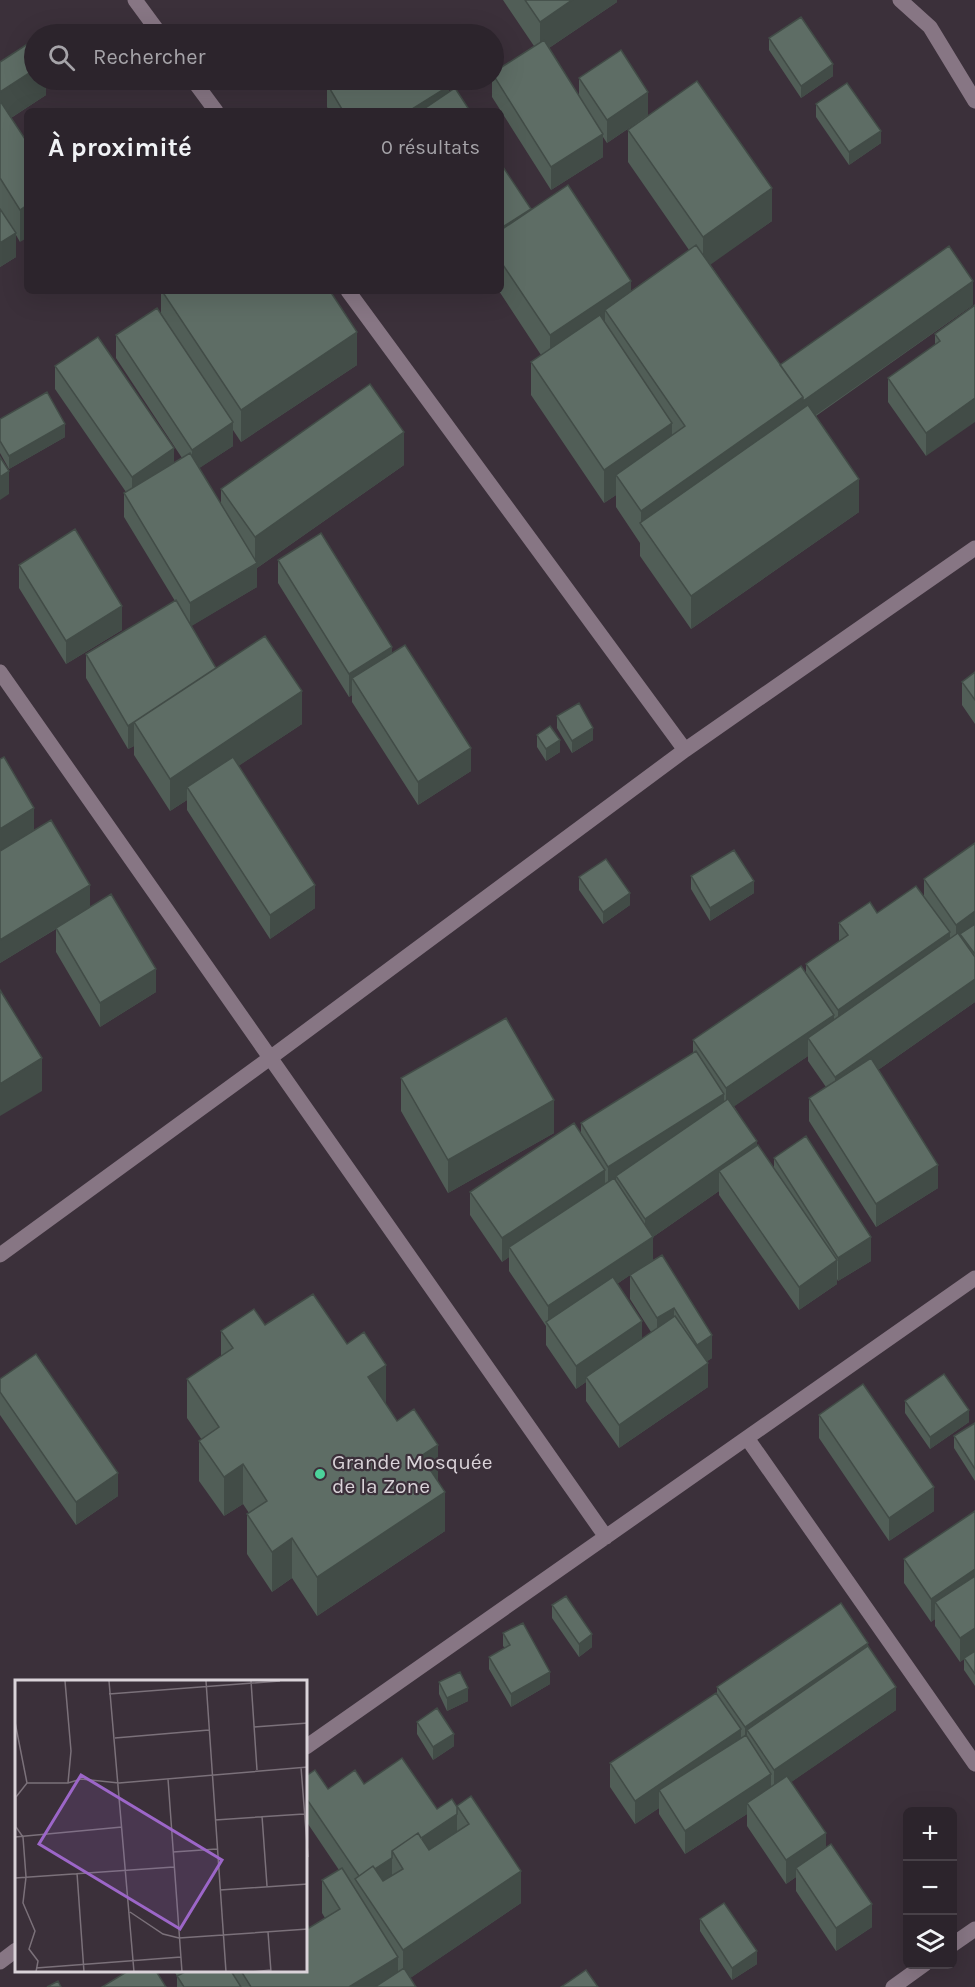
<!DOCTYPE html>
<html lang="fr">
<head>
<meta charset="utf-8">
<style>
	:root { --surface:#2c242c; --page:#342c34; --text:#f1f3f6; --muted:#a6a4a9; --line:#484148 }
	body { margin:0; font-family:Karla,sans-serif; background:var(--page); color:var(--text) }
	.controls { position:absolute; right:18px; bottom:18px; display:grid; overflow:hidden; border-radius:9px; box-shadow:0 6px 24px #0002 }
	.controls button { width:54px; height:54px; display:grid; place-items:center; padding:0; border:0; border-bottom:2px solid var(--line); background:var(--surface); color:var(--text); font:30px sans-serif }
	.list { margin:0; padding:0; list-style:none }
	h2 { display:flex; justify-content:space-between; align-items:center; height:78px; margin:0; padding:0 24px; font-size:26px }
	h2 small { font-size:20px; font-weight:400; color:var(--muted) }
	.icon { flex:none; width:33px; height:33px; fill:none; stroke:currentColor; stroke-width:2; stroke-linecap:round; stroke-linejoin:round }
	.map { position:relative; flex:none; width:975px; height:1987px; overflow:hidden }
	.search { position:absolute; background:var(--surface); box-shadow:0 6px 24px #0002; left:24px; top:24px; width:480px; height:66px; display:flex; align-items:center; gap:15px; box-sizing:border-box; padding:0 21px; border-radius:33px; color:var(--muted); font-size:22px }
	.panel { position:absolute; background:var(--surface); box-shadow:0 6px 24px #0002; left:24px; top:108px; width:480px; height:186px; border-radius:9px }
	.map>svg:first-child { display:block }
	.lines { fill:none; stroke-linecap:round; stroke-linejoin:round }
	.minor { stroke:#877684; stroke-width:15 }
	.wall { fill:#515e57; fill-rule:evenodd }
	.shaded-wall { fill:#424c47 }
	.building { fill:#5e6d65; stroke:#424c47; stroke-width:1.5 }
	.poi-dot { fill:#4cd39b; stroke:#3b303a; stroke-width:2 }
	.labels { text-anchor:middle; stroke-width:4.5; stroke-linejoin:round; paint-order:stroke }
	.poi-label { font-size:21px; fill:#dad3d9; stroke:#3b303a; text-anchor:start }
	.inset-road { fill:none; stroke:#7b717a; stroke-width:1.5 }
	.view { fill:#9c66c8; fill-opacity:0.15; stroke:#9c66c8; stroke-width:3 }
	.inset-edge { fill:none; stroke:#dad3d9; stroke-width:3 }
</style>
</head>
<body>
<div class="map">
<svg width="975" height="1987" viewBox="0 0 975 1987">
	<rect width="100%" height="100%" fill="#3b303a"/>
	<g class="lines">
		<!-- minor -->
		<path class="minor" d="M135,0L160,34
			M900,0L930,27L975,101
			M193,80L216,111
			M348,291L685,750
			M0,672L606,1537
			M0,1255L270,1058L685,750L975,548
			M747,1438L975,1764
			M306,1747L975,1278
			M952,1945L975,1929
			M0,1962L16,1950
			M893,1987L925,1964"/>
	</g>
	<!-- wall -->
	<path class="wall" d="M503,0H617V2L549,48L579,97V78L648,115L772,221L710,264L780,365L973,305L816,416L859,512L691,629L640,556V543L616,507V495L604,503L531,395V362L541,355L499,291H501V164L531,210L631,291L689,250L628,162V130L641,120L607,143L603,137V157L551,190L492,97V80H494V72L534,46Z
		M769,38L833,76L801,98L769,50Z
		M0,62L46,80V95L11,118L27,142L20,242L16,235V257L0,267Z
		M327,84L449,92L470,111H329L327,107Z
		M816,104L881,143L849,165L816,117Z
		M161,291H330L357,365L241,442L233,430V446L199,468L221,504V489L404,465L257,568V587L191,626L216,668L302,724L238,766L315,908L270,939L187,810V800L170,811L134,755V746L128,749L86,678V654L175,601L124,517V493L126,492L55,389V366L174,463L182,458L116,358V335L161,314Z
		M975,305L926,456L888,402V378L935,345V334Z
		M0,419L65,437L9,469L0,453Z
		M278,560L392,653L471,771L418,805L352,702V695L349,697L278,583Z
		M19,565L122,630L66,664L19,588Z
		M975,672V724L962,705V682Z
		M557,716L593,740L572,753L557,728Z
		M537,735L560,752L546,761L537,747Z
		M0,759L34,831L90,907L156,992L100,1027L56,952V929L0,963Z
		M975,843V1002L878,1070L938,1188L876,1227L809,1121V1098L826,1087L808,1061V1056L734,1106L757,1145L774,1168V1158L871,1261L838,1281L837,1279V1284L799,1310L719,1195V1191L653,1237V1260L662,1255L712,1358L707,1361L708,1387L619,1448L586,1401V1382L576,1389L546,1345V1326L509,1271V1257L502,1262L470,1215V1192L581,1134V1123L693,1053V1040L806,972V964L839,941V923L877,913L924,897V879ZM630,1275V1299L651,1332L642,1339L617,1284Z
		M691,876L754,893L710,921L691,889Z
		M579,877L630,905L603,924L579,890Z
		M401,1078L554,1133L448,1193L401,1111Z
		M265,1325L386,1405L438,1482L445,1531L317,1616L292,1578L272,1592L247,1554V1514L249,1513L243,1504L224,1516L199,1481V1441L202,1440L187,1418V1379L221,1356V1331Z
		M0,1379L118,1496L76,1525L0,1415Z
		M905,1401L969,1422L930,1449L905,1413Z
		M819,1415L934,1511L889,1541L819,1438Z
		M975,1423V1481L954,1448V1436Z
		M975,1511V1686L964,1670V1659L960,1662L935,1626V1619L931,1622L904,1583V1559Z
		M552,1605L592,1647L579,1657L552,1618Z
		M503,1633L550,1684L511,1707L489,1669V1657L505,1648L503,1646Z
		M868,1647L896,1710L791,1782L826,1847L872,1927L836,1951L796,1891V1877L786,1884L747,1826V1814L685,1854L659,1814V1808L635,1824L610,1787V1763L717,1694V1687Z
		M439,1682L468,1701L447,1711L439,1694Z
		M417,1722L454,1746L433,1760L417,1734Z
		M306,1776L328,1789L364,1784L437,1809L452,1799L521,1903L410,1978L416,1987H177V1976L174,1971H306L309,1928L325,1918L322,1913V1880L339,1870L306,1821Z
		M700,1919L757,1964L732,1980L700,1931Z"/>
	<!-- shaded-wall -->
	<path class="shaded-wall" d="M572,0H617V2L540,54V22Z
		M833,64V76L801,98V86Z
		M34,70V80H46V95L0,125V92Z
		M449,86V110L447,111H409Z
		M648,92V115L607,143V120Z
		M881,131V143L849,165V152Z
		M603,134V157L551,190V167Z
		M772,188V221L703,270V237Z
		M27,205V238L20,242V210Z
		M16,233V257L0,267V243Z
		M631,281V314L605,310V331L550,368V335Z
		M973,281V305L803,424L641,525V511L803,397Z
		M357,332V365L241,442V410Z
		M975,398V422L926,456V433Z
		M233,422V446L192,473V450Z
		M672,423V456L616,475V495L604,503V470Z
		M65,424V437L9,469V456Z
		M404,432V465L257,568V587L190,627V603L255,565V537Z
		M174,448V471L132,500V477Z
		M9,471V494L0,500V477Z
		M859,479V512L691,629V596Z
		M122,606V630L66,664V641Z
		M392,647V671L352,678V695L349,697V674Z
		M302,691V724L193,796L187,787V800L170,811V779Z
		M134,722V746L128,749V726Z
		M593,728V740L572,753V741Z
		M560,740V752L546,761V749Z
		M471,748V771L418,805V782Z
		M34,808V831L0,852V829Z
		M754,881V893L710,921V908Z
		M90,885V908L0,963V940Z
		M315,885V908L270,939V915Z
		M630,893V905L603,924V912Z
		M975,911V935L960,934V945L956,948V925Z
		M950,932V956L838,1034V1010Z
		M156,969V992L100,1027V1003Z
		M975,979V1002L835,1100V1077Z
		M834,1015V1038H808V1056L726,1112V1088Z
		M42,1058V1091L0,1116V1084Z
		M724,1094V1118L616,1176V1186L608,1191V1167Z
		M554,1100V1133L448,1193V1160Z
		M757,1141V1165L719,1171V1191L653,1237V1260L550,1328L548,1325V1306L645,1242V1219Z
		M938,1165V1188L876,1227V1204Z
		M605,1170V1193L509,1247V1257L502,1262V1238Z
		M871,1237V1261L838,1281V1258Z
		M837,1260V1284L799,1310V1287Z
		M674,1308V1332L657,1342V1318Z
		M642,1321V1345L586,1377V1382L576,1389V1366Z
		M712,1335V1358L697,1368V1345Z
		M708,1363V1387L619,1448V1425Z
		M386,1365V1405L368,1377Z
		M969,1410V1422L930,1449V1437Z
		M438,1445V1484L421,1456Z
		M243,1464V1504L224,1516V1477Z
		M118,1473V1496L76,1525V1502Z
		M934,1487V1511L889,1541V1518Z
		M445,1492V1531L317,1616V1577Z
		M292,1538V1578L272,1592V1552Z
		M975,1569V1593L935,1602V1619L931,1622V1599Z
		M975,1628V1652L960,1662V1638Z
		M592,1634V1647L579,1657V1644Z
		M868,1643V1666L747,1730V1749L745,1750V1727Z
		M550,1672V1684L511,1707V1694Z
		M896,1687V1710L774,1794V1770Z
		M468,1688V1701L447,1711V1698Z
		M741,1729V1753L659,1790V1808L635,1824V1801Z
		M454,1734V1746L433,1760V1747Z
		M771,1774V1798L747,1803V1814L685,1854V1831Z
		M457,1814V1837L403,1869L395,1856Z
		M826,1833V1857L796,1868V1877L786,1884V1860Z
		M392,1858V1881L367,1898L361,1879Z
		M521,1871V1903L403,1983V1950Z
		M872,1904V1927L836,1951V1928Z
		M757,1951V1964L732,1980V1968Z
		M398,1957V1987H349Z"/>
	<!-- building -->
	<path class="building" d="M525,0H572L540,22Z
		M801,17L833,64L801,86L769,38Z
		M414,29L417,34H406Z
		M544,40L603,134L551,167L494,76V72Z
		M32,41L34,45V70L0,92V62Z
		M621,50L648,92L607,120L579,78Z
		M334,80H445L449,86L409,111H343L327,84Z
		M697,81L772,188L703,237L628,130Z
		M847,83L881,131L849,152L816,104Z
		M455,88L470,111H421Z
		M0,101L27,142V205L20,210L0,178Z
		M501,164L531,209L501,228Z
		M568,185L631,281L550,335L501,262V230Z
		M0,209L16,233L0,243Z
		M696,245L803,397L641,511L616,475L685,426L605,310Z
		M949,246L973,281L803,401V397L780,365Z
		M162,291H330L357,332L241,410Z
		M975,305V398L926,433L888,378L940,341L935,334Z
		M157,308L233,422L192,450L116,335Z
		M600,315L672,423L604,470L531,362Z
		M98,337L174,448L132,477L55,366Z
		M370,384L404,432L255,537L221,489Z
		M47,392L65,424L9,456L0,441V419Z
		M808,405L859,479L691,596L640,523Z
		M190,453L257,563L190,603L124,493Z
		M0,457L9,471L0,477Z
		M75,529L122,606L66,641L19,565Z
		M321,533L392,647L349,674L278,560Z
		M176,600L216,668L128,726L86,654Z
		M265,636L302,691L170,779L134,722Z
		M405,645L471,748L418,782L352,678Z
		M975,672V700L962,682Z
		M579,703L593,728L572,741L557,716Z
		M550,726L560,740L546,749L537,735Z
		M4,757L34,808L0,829V759Z
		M233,757L315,885L270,915L187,787Z
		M51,820L90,885L0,940V851Z
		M975,843V911L956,925L924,879Z
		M734,850L754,881L710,908L691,876Z
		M606,859L630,893L603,912L579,877Z
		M916,886L950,932L838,1010L806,964L848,935L839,923L870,902L877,913Z
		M111,894L156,969L100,1003L56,928Z
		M975,924V954L960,934Z
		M958,933L975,957V979L835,1077L808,1038Z
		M801,966L834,1015L726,1088L693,1040Z
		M0,990L42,1058L0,1084Z
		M506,1018L554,1100L448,1160L401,1078Z
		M696,1051L724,1094L608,1167L581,1123Z
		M871,1058L938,1165L876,1204L809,1098Z
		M728,1099L757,1141L645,1219L616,1176Z
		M574,1123L605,1170L502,1238L470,1192Z
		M806,1136L871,1237L838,1258L774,1158Z
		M758,1145L837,1260L799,1287L719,1171Z
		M614,1178L653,1237L548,1306L509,1247Z
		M662,1255L712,1335L697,1345L674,1308L657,1318L630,1275Z
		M613,1277L642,1321L576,1366L546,1322Z
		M313,1294L347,1344L364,1332L386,1365L368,1377L397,1421L414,1409L438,1445L421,1456L445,1492L317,1577L292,1538L272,1552L247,1514L267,1501L243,1464L224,1477L199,1441L219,1427L187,1379L233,1348L221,1331L254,1309L265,1325Z
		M675,1316L708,1363L619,1425L586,1377Z
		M36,1354L118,1473L76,1502L0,1392V1379Z
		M944,1374L969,1410L930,1437L905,1401Z
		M863,1384L934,1487L889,1518L819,1415Z
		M975,1423V1469L954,1436Z
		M975,1511V1569L931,1599L904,1559Z
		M975,1576V1628L960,1638L935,1602Z
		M566,1596L592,1634L579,1644L552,1605Z
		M841,1603L868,1643L745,1727L717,1687Z
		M523,1623L550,1672L511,1694L489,1657L510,1645L503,1633Z
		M868,1646L896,1687L774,1770L747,1730Z
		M975,1651V1674L964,1658Z
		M460,1672L468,1688L447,1698L439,1682Z
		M716,1693L741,1729L635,1801L610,1763Z
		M437,1708L454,1734L433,1747L417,1722Z
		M746,1735L771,1774L685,1831L659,1790Z
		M402,1758L437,1809L452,1799L457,1807V1814L421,1838L418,1833L392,1851V1858L375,1869L373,1866L359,1876L306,1798V1776L315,1770L328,1789L355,1770L364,1784Z
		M787,1776L826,1833L786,1860L747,1803Z
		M471,1796L521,1871L403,1950L355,1879L373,1866L383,1881L403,1869L392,1851L418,1833L429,1850L469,1824L457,1806Z
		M831,1844L872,1904L836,1928L796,1868Z
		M342,1868L398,1957L349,1987H251L241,1971H306V1922L309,1928L340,1909L322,1880Z
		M724,1903L757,1951L732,1968L700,1919Z
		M404,1968L416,1987H375Z
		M586,1970L598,1987H561Z
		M128,1971H156L166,1987H102Z
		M187,1971H231L241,1987H184L177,1976Z
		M58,1981L61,1987H47Z"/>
	<!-- markers -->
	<circle class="poi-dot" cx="320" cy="1474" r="6"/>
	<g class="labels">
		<!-- poi labels -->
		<g class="poi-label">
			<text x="332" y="1469">Grande Mosquée<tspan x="332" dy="24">de la Zone</tspan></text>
		</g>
	</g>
	<!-- overview -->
	<g transform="translate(15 1680)">
		<rect width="292" height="292" fill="#3b303a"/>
		<path class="inset-road" d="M50,1L56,71L53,103M94,1L119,292M191,1L211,292M236,1L242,90M94,14L265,1M0,42L12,103M239,47L293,43M100,58L194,50M286,87L293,177M153,99L167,292M247,136L252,206M200,140L289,134M0,157L107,147M158,172L202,169M62,193L69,292M0,198L159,187M205,210L293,204M115,232L148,254L164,258L293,249M253,252L256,292M21,288L166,277M21,292L23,281L14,269L20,251L8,223L11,197L8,157L1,147V117L12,103H53L66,99L104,103L293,87M236,292L256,290"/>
		<path class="view" d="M66,95L207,180L165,249L24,164Z"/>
		<rect width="292" height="292" class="inset-edge"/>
	</g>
</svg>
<div class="controls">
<button>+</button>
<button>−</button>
<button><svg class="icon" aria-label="layers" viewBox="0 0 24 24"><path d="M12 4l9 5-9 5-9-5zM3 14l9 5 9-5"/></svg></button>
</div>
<div class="search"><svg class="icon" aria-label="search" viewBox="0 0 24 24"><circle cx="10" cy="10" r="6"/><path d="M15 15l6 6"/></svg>Rechercher</div>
<section class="panel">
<h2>À proximité<small>0 résultats</small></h2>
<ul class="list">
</ul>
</section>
</div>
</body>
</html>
